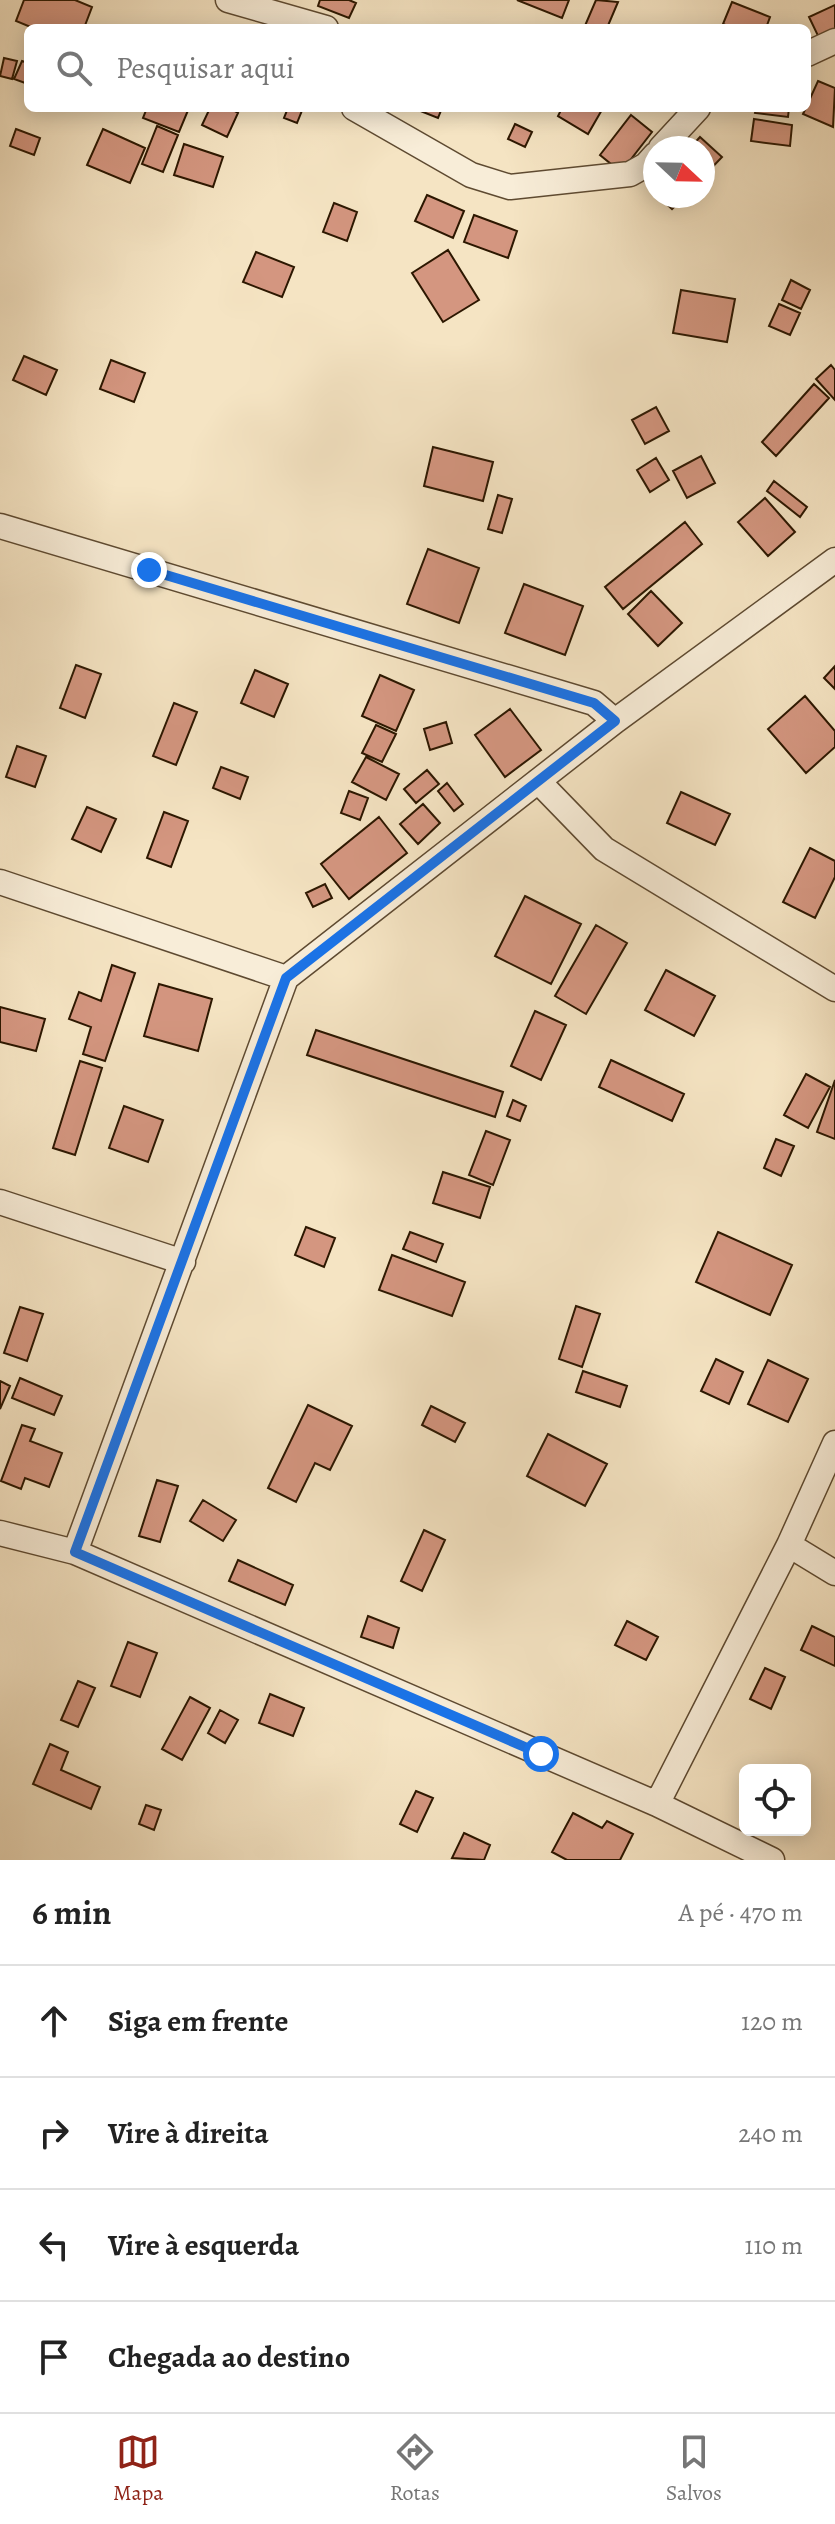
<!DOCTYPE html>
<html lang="pt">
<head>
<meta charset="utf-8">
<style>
	:root { --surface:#fff; --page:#f6f6f6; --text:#222; --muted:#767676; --line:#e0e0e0; --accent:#8f2418 }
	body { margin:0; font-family:Alegreya,serif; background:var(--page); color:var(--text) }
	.controls { position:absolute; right:24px; bottom:24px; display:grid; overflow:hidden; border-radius:12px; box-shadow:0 4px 20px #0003 }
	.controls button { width:72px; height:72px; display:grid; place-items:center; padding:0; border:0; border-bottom:2px solid var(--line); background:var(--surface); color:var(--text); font:40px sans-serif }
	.compass { position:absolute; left:643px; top:136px; width:72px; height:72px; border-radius:50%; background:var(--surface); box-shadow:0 4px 20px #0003; rotate:112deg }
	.stop { position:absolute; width:24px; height:24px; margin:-18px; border:6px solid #1a73e8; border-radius:50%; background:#fff }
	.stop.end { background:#1a73e8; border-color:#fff; box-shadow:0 2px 8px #0008 }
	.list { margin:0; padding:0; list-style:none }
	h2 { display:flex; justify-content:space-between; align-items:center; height:104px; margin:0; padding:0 32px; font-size:34px }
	h2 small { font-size:26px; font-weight:400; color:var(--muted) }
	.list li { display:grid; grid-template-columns:52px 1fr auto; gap:24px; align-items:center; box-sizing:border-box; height:112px; padding:0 32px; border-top:2px solid var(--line) }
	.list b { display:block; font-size:30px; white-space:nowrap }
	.list em { font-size:26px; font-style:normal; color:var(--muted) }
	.icon { flex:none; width:44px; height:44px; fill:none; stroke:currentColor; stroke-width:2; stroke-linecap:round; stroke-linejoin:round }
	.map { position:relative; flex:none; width:835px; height:1860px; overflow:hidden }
	.search { position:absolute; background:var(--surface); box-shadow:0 4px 20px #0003; left:24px; right:24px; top:24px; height:88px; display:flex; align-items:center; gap:20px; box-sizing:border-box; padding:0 28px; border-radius:12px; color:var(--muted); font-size:30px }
	.sheet { height:552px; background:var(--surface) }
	nav { display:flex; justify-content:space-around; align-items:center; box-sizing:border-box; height:112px; border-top:2px solid var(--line); background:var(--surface); font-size:22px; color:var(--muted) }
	nav a { display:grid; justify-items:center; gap:4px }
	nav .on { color:var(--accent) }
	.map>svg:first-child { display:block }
	.building { fill:#d49680; stroke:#2c1700; stroke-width:2 }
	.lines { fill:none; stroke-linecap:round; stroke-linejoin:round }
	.street-casing { stroke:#5e4a31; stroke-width:27 }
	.street { stroke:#f8edd8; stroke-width:24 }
	.route { stroke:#1a73e8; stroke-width:10 }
</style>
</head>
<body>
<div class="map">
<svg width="835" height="1860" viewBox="0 0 835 1860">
	<rect width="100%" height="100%" fill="#f5e4c3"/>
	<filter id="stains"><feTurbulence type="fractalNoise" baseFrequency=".0025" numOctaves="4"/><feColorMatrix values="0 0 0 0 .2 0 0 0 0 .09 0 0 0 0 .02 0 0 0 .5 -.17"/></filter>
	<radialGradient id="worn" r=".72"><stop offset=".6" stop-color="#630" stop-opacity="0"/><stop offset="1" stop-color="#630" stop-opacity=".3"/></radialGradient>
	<!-- building -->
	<path class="building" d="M24,0H75L92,7L84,28H33L16,21Z
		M320,0H349L356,3L349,18L318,6Z
		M517,0H569L562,18Z
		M596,0L618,2L607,28H584Z
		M732,2L770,17L766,28H733L723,24Z
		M835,5V35L821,42L809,17Z
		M4,58L17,61L12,79L0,76Z
		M22,61L28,63V84L14,79Z
		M818,81L835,88L833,127L803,114Z
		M147,108H189L179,132L143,118Z
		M210,108H229L238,113L227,137L202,125Z
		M288,108H303L297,123L284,118Z
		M413,108H442L438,118Z
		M562,108H603L588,134L558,116Z
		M756,108H789L788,117L755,113Z
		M631,115L652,132L621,172L600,155Z
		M754,119L792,125L790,146L751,141Z
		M515,124L532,132L525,147L508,139Z
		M157,126L178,135L163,172L142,164Z
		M16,129L40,138L34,155L10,146Z
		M103,129L145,148L130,183L87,165Z
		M700,137L722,157L703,177V148H690Z
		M184,144L223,157L213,187L174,175Z
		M427,195L464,211L453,238L415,221Z
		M658,196H685L672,209Z
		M334,203L357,212L347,241L323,232Z
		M474,215L517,231L508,258L464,242Z
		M448,250L479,300L443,322L412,273Z
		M256,252L294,267L282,297L243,282Z
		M791,280L810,290L801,309L782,300Z
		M681,290L735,299L727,342L673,333Z
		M779,304L800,313L790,335L769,326Z
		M24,356L57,370L46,395L13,380Z
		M111,360L145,373L134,402L100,389Z
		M831,365L835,370V400L816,379Z
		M814,384L829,398L776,456L762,442Z
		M656,407L669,431L645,444L632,420Z
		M433,447L493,462L483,501L424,486Z
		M701,456L715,483L687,498L673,471Z
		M656,458L669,480L650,492L637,470Z
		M774,481L807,507L800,517L767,491Z
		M498,495L512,499L502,533L488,529Z
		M765,498L795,532L768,556L738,522Z
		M685,522L702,544L623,609L605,587Z
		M428,549L479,568L459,623L407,604Z
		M524,584L583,606L565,655L505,633Z
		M651,591L682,623L658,646L628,614Z
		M76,665L101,674L85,718L60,708Z
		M835,666V689L824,678Z
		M255,670L288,684L274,717L241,703Z
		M380,675L414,690L396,731L362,716Z
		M805,696L835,731V747L806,773L768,729Z
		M174,703L197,712L176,765L153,756Z
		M510,709L541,750L505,777L475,735Z
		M446,722L452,743L430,750L424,729Z
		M376,725L396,734L382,762L362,753Z
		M17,746L46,756L35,787L6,777Z
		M366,757L399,774L386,800L352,782Z
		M221,767L248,777L240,799L213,788Z
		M427,770L439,784L416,803L404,789Z
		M447,783L463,804L454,811L438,791Z
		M349,791L368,798L360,820L341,813Z
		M681,792L730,814L715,845L667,823Z
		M423,804L440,823L418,844L400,824Z
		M87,807L116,819L101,852L72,839Z
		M164,812L188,821L171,867L147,858Z
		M379,817L407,853L349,899L321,864Z
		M810,848L835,861V877L815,918L783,902Z
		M325,884L332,898L313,907L306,893Z
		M525,896L581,924L551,984L495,956Z
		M596,925L627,943L586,1014L555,996Z
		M112,965L135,973L105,1061L83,1054L91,1027L69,1019L79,992L101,1001Z
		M666,970L715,996L694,1036L645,1010Z
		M159,984L212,999L198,1051L144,1036Z
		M0,1007L45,1019L36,1051L0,1042Z
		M535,1011L566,1025L541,1080L511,1066Z
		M316,1030L503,1092L495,1117L307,1055Z
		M611,1060L684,1094L672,1121L599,1087Z
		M80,1061L102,1068L75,1155L53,1148Z
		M806,1074L830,1087L808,1128L784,1115Z
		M835,1080V1139L817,1132Z
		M513,1100L526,1106L520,1121L507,1116Z
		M124,1106L163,1120L148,1162L109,1148Z
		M486,1131L510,1140L493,1185L469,1175Z
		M776,1139L794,1146L781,1176L764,1168Z
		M443,1172L490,1187L480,1218L433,1203Z
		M306,1227L335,1238L324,1267L295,1255Z
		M410,1232L443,1244L436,1262L403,1249Z
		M718,1232L792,1265L770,1315L696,1282Z
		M392,1255L465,1282L452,1316L379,1290Z
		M576,1306L600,1314L582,1367L559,1359Z
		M20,1307L43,1314L27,1361L4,1353Z
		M716,1359L743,1372L729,1404L701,1391Z
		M768,1360L808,1379L788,1422L748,1404Z
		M583,1371L627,1386L620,1407L576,1392Z
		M20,1378L62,1396L54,1415L12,1398Z
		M0,1381L10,1386L0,1409Z
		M308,1405L352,1426L330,1470L315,1463L296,1502L268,1488Z
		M431,1406L465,1423L455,1442L422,1425Z
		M22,1425L35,1429L30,1441L62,1453L49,1487L25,1478L21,1489L1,1481Z
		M548,1434L607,1464L585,1506L527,1476Z
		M157,1480L178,1486L160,1542L139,1536Z
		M203,1500L236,1520L223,1541L190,1521Z
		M424,1530L445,1540L422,1591L401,1581Z
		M238,1560L293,1585L285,1605L229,1581Z
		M368,1616L399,1628L393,1648L361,1637Z
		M627,1621L658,1637L646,1660L615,1645Z
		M812,1626L835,1637V1666L801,1650Z
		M128,1642L157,1653L140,1697L111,1686Z
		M765,1668L785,1677L771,1709L750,1699Z
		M78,1681L95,1688L78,1727L61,1720Z
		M270,1694L304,1708L293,1736L259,1723Z
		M190,1697L210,1708L182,1760L162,1749Z
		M220,1710L238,1720L225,1743L208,1733Z
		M50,1744L68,1752L61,1770L100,1787L91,1809L33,1784Z
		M416,1791L433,1798L417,1832L400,1824Z
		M146,1805L161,1810L154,1830L139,1824Z
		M573,1813L602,1828L607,1821L633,1834L620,1860H567L552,1852Z
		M464,1833L490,1845L484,1860L452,1858Z"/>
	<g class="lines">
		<defs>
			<path id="street" d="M228,0L326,28
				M807,54L835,41
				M354,108L471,175L510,187L630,174L646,165L655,155
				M661,148L698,108
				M0,526L594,703L615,721
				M538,781L604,849L835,989
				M0,882L286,978
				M0,1202L183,1262
				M0,1533L75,1552L286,978L615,721L835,560
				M789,1545L835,1573
				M75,1552L657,1804L789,1545L835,1443
				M657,1804L772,1860"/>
		</defs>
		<!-- street casing -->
		<use href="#street" class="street-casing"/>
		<!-- street -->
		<use href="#street" class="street"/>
	</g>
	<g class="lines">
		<!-- route -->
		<path class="route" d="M149,570L594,703L615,721L286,978L75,1552L541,1754"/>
	</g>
	<rect width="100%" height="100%" filter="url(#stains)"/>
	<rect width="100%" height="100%" fill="url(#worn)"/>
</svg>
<div class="controls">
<button><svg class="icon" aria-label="locate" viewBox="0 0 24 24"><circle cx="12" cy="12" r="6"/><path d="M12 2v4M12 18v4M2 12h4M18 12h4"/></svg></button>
</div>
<svg class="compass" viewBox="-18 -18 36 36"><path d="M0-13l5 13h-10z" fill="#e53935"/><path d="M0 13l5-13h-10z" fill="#767676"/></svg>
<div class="stop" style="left:541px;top:1754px"></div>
<div class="stop end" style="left:149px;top:570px"></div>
<div class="search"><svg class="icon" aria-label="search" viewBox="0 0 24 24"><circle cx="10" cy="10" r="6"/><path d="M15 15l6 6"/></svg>Pesquisar aqui</div>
</div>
<section class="sheet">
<h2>6 min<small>A pé · 470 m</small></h2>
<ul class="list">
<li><svg class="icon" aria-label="ahead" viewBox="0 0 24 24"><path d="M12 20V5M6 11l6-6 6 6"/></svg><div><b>Siga em frente</b></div><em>120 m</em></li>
<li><svg class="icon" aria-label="right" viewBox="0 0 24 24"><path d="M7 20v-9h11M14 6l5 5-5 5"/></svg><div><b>Vire à direita</b></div><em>240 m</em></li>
<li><svg class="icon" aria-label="left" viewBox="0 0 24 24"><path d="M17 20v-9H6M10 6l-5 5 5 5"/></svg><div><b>Vire à esquerda</b></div><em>110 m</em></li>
<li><svg class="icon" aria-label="arrive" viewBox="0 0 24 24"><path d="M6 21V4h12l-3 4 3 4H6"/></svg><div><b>Chegada ao destino</b></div></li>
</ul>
</section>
<nav>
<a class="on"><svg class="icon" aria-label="map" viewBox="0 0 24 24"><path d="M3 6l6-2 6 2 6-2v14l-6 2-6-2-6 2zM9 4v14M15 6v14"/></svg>Mapa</a>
<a><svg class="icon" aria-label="directions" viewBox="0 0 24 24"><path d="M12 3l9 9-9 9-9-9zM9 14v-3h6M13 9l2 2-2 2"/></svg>Rotas</a>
<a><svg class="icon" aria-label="saved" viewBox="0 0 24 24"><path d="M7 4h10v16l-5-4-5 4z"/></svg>Salvos</a>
</nav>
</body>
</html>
